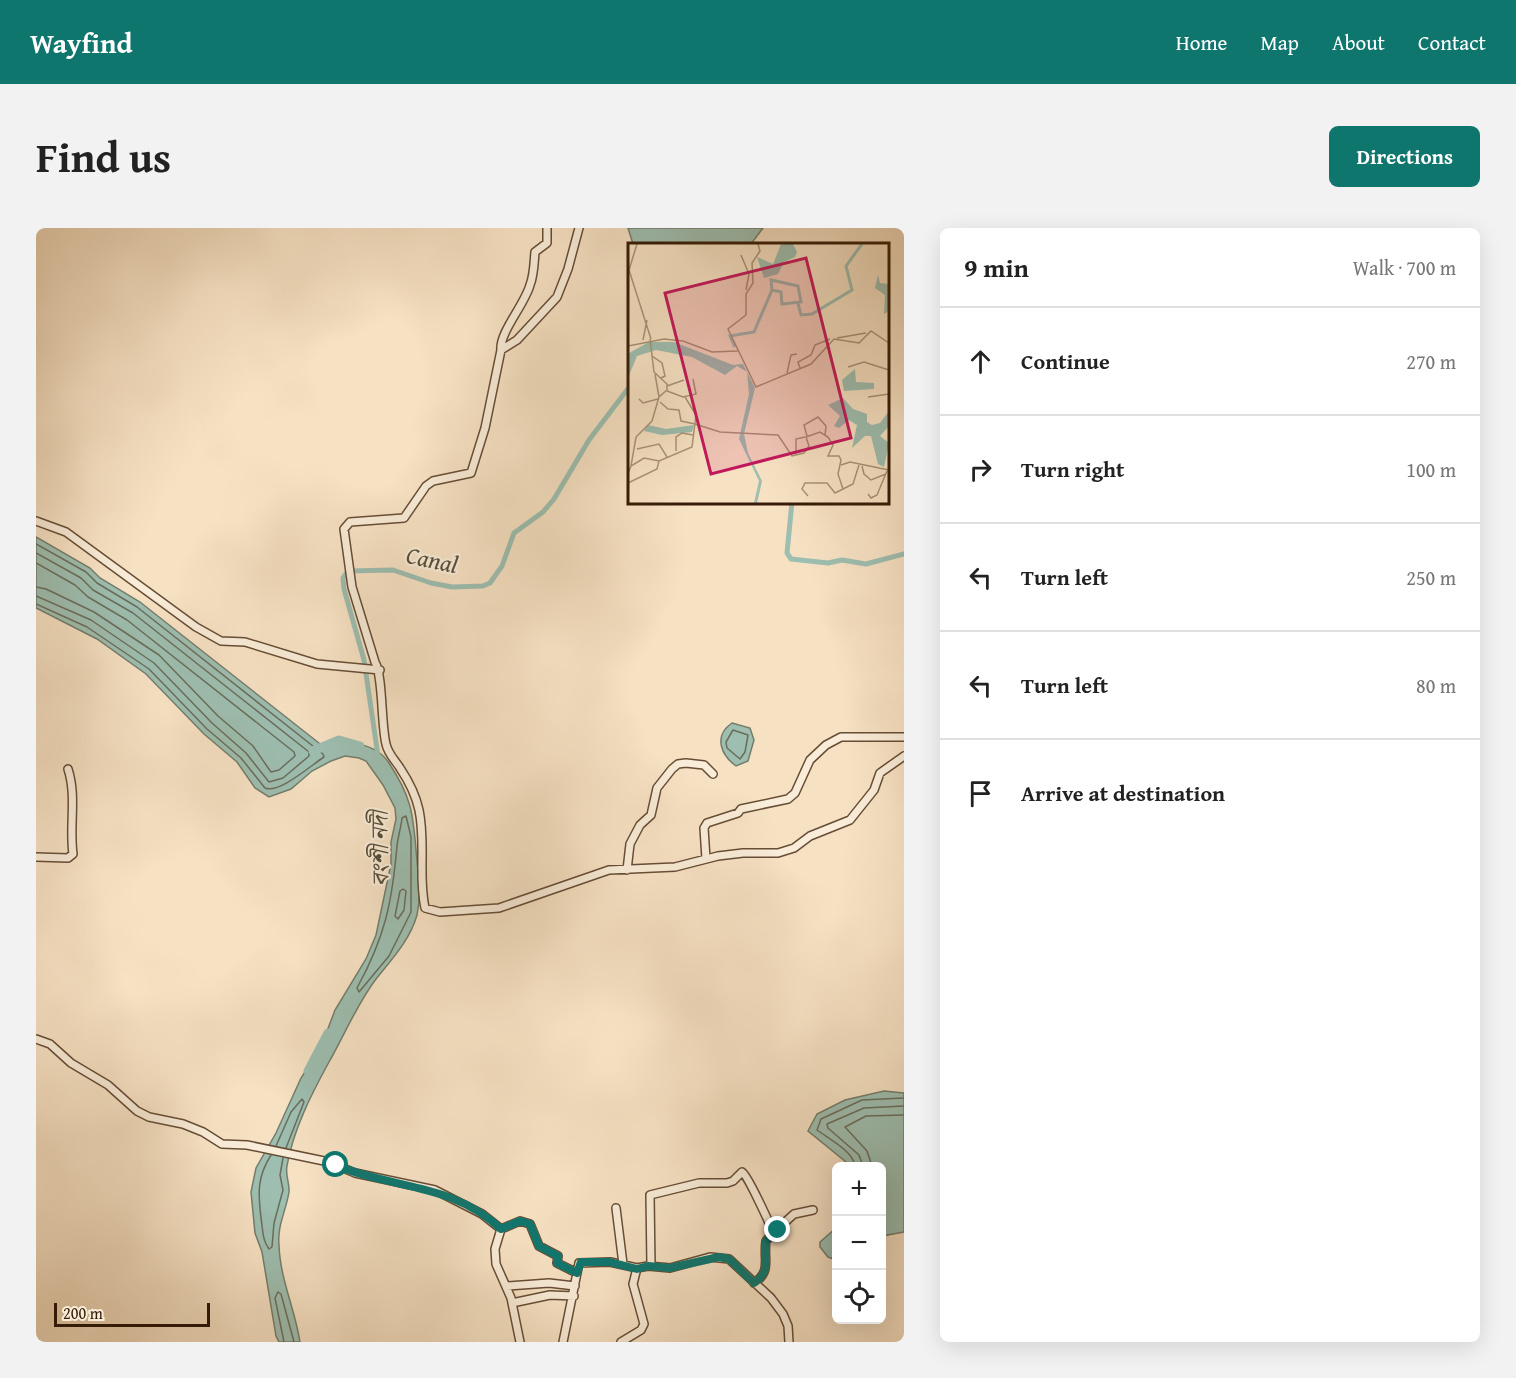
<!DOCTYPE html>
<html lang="en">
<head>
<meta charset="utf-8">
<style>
	:root { --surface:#fff; --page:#f2f2f2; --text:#222; --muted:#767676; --line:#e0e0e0; --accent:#0f766e }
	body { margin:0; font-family:"Gentium Book Plus","Noto Serif Bengali",serif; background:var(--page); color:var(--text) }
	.controls { position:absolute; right:18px; bottom:18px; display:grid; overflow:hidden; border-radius:9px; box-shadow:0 6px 24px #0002 }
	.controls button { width:54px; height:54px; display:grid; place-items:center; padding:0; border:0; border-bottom:2px solid var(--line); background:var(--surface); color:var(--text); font:30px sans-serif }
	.scale { position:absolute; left:18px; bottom:15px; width:156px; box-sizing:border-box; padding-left:6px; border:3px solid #361c06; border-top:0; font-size:16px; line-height:21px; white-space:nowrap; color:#361c06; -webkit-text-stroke:4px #f9ecd8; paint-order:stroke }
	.stop { position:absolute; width:18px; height:18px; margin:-14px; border:4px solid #0f766e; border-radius:50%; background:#fff }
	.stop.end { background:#0f766e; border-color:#fff; box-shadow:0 2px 6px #0008 }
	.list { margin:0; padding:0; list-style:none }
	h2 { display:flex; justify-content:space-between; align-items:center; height:78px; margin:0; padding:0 24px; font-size:26px }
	h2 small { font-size:20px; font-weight:400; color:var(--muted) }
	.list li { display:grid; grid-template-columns:39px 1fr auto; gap:18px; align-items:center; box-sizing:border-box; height:108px; padding:0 24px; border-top:2px solid var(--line) }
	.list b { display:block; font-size:22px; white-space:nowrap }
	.list em { font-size:20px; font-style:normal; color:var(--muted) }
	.icon { flex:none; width:33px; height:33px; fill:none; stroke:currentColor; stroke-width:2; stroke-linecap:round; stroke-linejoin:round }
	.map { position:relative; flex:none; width:868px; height:1114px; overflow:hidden; border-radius:9px }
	header { display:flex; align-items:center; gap:36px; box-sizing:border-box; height:84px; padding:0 30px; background:var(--accent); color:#fff }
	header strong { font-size:28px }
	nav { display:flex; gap:33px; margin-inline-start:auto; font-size:21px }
	.intro { display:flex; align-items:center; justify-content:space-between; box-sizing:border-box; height:144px; padding:0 36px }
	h1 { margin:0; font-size:42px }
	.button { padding:15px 27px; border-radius:9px; background:var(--accent); color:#fff; font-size:21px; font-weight:700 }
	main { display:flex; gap:36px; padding:0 36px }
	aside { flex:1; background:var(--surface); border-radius:9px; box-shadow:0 6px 24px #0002 }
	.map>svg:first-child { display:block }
	.water { fill:#9dbeb0; stroke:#747d6c; stroke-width:1.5 }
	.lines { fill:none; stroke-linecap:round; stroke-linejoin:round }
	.shore { stroke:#6a6d5b; stroke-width:1.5 }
	.canal { stroke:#9dbeb0; stroke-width:5 }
	.river { stroke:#9dbeb0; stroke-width:9 }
	.minor-casing { stroke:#664d35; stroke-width:10 }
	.minor { stroke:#f9ecd8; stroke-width:7 }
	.route { stroke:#0f766e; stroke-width:8 }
	.labels { text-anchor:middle; stroke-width:4.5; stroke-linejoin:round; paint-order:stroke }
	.water-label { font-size:24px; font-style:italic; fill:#554d39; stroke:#f9ecd8 }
	.inset-river { fill:none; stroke:#9dbeb0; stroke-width:3 }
	.inset-road { fill:none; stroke:#a99277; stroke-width:1.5 }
	.view { fill:#c2185b; fill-opacity:0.15; stroke:#c2185b; stroke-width:3 }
	.inset-edge { fill:none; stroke:#361c06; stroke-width:3 }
</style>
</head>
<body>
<header>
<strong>Wayfind</strong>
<nav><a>Home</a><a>Map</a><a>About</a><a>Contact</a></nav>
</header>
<div class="intro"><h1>Find us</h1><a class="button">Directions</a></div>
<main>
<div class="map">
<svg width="868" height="1114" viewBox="0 0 868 1114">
	<rect width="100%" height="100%" fill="#f6e1c3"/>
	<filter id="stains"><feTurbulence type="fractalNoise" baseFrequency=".00333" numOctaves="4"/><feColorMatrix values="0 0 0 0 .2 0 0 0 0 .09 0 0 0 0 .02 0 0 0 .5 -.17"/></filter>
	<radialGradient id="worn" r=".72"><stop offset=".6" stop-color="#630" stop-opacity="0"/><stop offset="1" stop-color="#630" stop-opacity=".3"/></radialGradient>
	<!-- water -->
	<path class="water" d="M592,0H727L715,16H597Z
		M0,309L54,340L64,350L104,374L288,519C308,510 340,515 353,535C378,573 377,589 381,633C383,650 385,669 381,687C374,712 356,731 340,751C321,776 309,806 293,834C276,865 257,902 251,938C249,947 254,956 253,964C250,983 241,998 243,1017C244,1051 259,1081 264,1114H243L240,1108L226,1024L219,1005L215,964L220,940L240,905L265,850L285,819L299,782L330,731L340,707L355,636V614L360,591L359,580L347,557L330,533L323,530L309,528L295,533L276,543L255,561L233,569L219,560L201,534L168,506L110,446L61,411L0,380Z
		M696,495L714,500L718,512L712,533L700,538C685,527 677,508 696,495Z
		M848,863L868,865V1004L846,1008V938H815L772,903L781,886L809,872Z
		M800,1000V1032L792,1029L784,1019V1014Z"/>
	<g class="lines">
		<!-- shore -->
		<path class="shore" d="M0,316L50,344L61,355L101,379L287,526L288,529C274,538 243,566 229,560L205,530L171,501L113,441L51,399L0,376
			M0,325L45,350L57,362L97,385L273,524V528L247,550L233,554L210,525L176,495L118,435L55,392L0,368
			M0,335L39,357L52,369L91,392L258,524L259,528L243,542L235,544L217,518L182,488L123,427L58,384L10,361L0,359
			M697,502L712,507L709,524L704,531L691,520L690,514Z
			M370,588L375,609V684L353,728L323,764L321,760C349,709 356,675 361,618C362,608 365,600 366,590Z
			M367,661L370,663L368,682L362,691L359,688L364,663Z
			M240,918L255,884L266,871L268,874L250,920
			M235,927C221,949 222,965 225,990C227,1001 226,1012 233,1021L236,1019L238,995L247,962L244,947L247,930
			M819,938C817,923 793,911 781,902L785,891L826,872L868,870
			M827,938L823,927L792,900L791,896L828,880L868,878
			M836,938L831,923L809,899L830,888L868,887
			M248,1114L239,1070L242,1064L245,1066L258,1114"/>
		<!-- canal -->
		<path class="canal" d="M756,274L751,325L755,331L792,335L806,332L830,336L868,326
			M342,528L328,432L308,361L307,350L312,343L357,342L395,355L416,359L447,358L454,355L466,338L478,305L507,284L518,271L553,212L594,158"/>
		<!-- river -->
		<path class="river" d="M277,523L303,512L324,518
			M272,843L292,805"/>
		<defs>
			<path id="minor" d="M543,0L532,41L521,69L481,112L465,122L449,200L435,245L397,253L390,258L368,290L314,294L308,301L316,359L339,434C347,447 345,496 350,516C352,526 359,532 364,540C372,552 380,568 383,582C390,615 382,648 389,680L404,684L463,680L573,642L639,639L682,628L707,625H742L758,620L774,608L814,592L838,562L844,545L868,528
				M465,122C463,105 489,76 494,57C498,47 498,35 499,24L511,15V0
				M0,293L30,304L160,399L185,413L209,414L281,436L344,442
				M0,629L32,630L37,626C33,597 41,569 32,541
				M670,631L668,600L671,595L702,585L705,581L752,571L759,565L774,532L790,517L805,509H868
				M591,642L594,616L604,597L615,587L621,560L636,541L642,536L650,535L668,537L677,546
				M0,811L14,816L35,835L72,857L101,883L113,889L147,896L167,904L186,916L211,917L293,934L319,945L399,962L446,986L465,1001L459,1021L460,1036L475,1070L484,1114
				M580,980L587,1036
				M465,1001L484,993L494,996L503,1018L522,1028L521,1035L541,1045
				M737,1005L758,986L777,982
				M615,1038L614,967L663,955H691L697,953L706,944C711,946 735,998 737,1005L730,1013C727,1031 736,1043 718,1055
				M471,1058L513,1055L539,1058
				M476,1075L514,1067L538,1068
				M527,1114L543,1035L574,1034L601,1040
				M585,1114L605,1102L608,1096L597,1056L601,1040L612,1038L634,1040L674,1029L693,1031L735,1070L747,1086L752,1098L753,1114"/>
		</defs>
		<!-- minor casing -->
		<use href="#minor" class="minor-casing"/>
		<!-- minor -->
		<use href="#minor" class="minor"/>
	</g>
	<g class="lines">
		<!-- route -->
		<path class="route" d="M300,937C358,962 415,954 465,1001L484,993L494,996L503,1018L522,1028L521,1035L541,1045L545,1034H574L601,1041L612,1038L634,1040L683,1029L693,1031L718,1055C736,1043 727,1031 730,1013L742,1002"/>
	</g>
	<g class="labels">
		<!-- water labels -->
		<g class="water-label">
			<text transform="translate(396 332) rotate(12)" y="8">Canal</text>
			<text transform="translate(344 621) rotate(-91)" y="8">বংশী নদী</text>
		</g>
	</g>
	<!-- overview -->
	<g transform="translate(592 15)">
		<rect width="261" height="261" fill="#f6e1c3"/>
		<path d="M153,1H165L169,9L167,14L156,19L150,31L136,35L129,14L145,21ZM250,32L252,40L261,41V68L256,71L257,52L247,45ZM21,99H46L105,122L115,121L127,145L116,191L120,210L134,238L129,260H126L131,238L111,196L121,151L119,129L109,123L97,132L64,114L28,107L9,113L0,135L1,110ZM227,126L228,139L246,140V146L216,148L214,137ZM215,155L225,166L239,171V179L244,182L252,180L261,168V183L252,193L261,200L256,224L250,221L243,193H237L224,205L229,182L221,177L211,185L206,183L212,173L200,162ZM20,182L38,186L66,182L64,189L34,192L16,188Z" fill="#9dbeb0"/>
		<path class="inset-river" d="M170,60L173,72L184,71L224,47L218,23L234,1M107,104L102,93L126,89L144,47L153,49L154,61L173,59L170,43L143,37L144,47"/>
		<path class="inset-road" d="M9,1L1,27L23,96M130,1L132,8L124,20L125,40L118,51V72L100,86L128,144L183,121L206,96L231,100L243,88L261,100M113,12L121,31L118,47M209,95L238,90M15,97L19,77M0,103L36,96L55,98L84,109L110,108M24,113L34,120L37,133L33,135M220,124L236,119L261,127M172,125L170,119L183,112L187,102L202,96M159,130L163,112L169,111M27,131L31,154M39,143L56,137M39,148L55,154L68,151L65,136M240,154L261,151M11,156L15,160L30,156M32,159L40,166L51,167L53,178L67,181M67,181L92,189L150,192L164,213L176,210L181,203L178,194L192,189L200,194L205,202L200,213H211L213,217L210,231L215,246L207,250L199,240H177L174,246L180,253M179,193L176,182L190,174L198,183L197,192M9,206L31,201L39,214M48,208V194L54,190L65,192M168,212V196L177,194M213,222L222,219L261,227M3,223L8,194L24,178L31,154L39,147V141L26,129L22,96M234,223L236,231L243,237L258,231M0,231L3,223L16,215L31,218L64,204L68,172L57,154M0,240L29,226L31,218M215,246L225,241L231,222M240,251L243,255L249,252L259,228"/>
		<path class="view" d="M178,15L223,195L83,231L37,50Z"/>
		<rect width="261" height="261" class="inset-edge"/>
	</g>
	<rect width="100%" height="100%" filter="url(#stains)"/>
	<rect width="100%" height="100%" fill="url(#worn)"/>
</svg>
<div class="controls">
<button>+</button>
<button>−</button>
<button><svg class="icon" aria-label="locate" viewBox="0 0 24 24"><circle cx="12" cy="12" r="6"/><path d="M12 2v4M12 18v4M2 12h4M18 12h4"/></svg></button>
</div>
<div class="scale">200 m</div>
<div class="stop" style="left:300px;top:937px"></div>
<div class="stop end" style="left:742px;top:1002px"></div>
</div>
<aside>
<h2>9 min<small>Walk · 700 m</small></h2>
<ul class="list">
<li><svg class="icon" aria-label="ahead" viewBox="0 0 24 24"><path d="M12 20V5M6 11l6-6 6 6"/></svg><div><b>Continue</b></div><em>270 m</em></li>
<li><svg class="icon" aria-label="right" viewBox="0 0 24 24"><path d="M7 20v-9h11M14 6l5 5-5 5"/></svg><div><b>Turn right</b></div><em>100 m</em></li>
<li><svg class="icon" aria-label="left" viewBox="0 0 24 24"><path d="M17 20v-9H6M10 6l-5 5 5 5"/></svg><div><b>Turn left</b></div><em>250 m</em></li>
<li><svg class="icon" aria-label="left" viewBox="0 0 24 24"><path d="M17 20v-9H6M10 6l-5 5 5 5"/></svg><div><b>Turn left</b></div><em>80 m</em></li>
<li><svg class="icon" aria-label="arrive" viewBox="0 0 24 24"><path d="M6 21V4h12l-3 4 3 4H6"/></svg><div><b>Arrive at destination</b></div></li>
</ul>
</aside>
</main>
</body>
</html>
